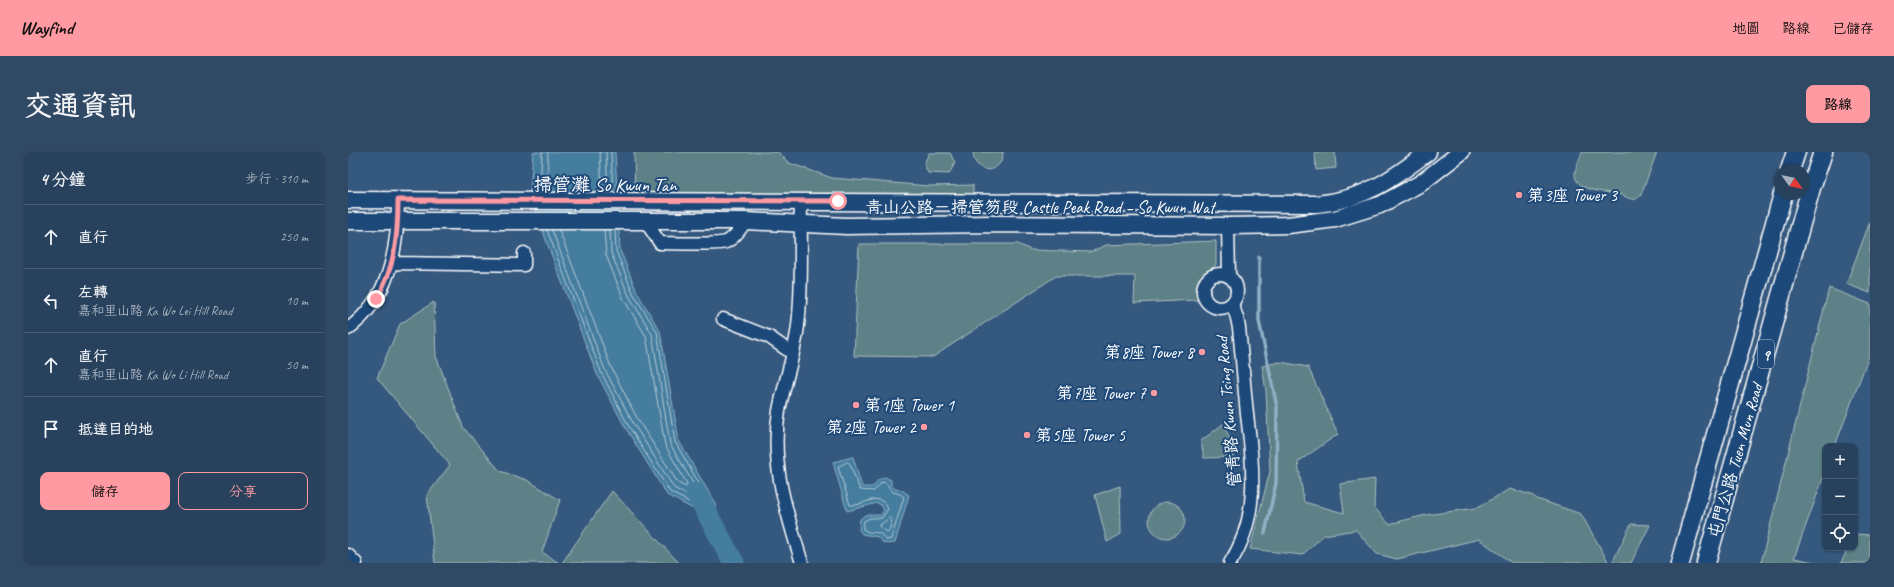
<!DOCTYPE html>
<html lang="zh-TW">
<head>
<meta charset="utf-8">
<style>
	:root { --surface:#28425e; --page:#304964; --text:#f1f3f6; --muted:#a5b0bc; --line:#445b73; --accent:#ff9aa2 }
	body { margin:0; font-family:Caveat,"LXGW WenKai TC",sans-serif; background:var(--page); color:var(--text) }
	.controls { position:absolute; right:12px; bottom:12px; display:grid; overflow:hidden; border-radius:8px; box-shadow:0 1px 3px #0004 }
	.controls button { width:36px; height:36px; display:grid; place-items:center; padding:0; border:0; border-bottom:1px solid var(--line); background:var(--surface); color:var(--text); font:20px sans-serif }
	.compass { position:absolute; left:1426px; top:12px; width:36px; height:36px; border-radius:50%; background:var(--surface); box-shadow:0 1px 3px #0004; rotate:123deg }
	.stop { position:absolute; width:12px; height:12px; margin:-9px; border:3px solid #ff9aa2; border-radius:50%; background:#fff }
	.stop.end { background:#ff9aa2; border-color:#fff; box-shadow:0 1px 4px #0008 }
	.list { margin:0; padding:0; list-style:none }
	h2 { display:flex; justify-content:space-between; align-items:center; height:52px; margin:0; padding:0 16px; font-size:17px }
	h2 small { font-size:13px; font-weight:400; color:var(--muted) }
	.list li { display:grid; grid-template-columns:26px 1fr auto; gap:12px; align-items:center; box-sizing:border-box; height:64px; padding:0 16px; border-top:1px solid var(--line) }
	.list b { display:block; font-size:15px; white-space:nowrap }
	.list p { margin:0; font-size:13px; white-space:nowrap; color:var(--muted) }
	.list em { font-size:13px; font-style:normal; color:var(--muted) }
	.actions { display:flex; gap:8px; padding:12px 16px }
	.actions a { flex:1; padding:9px 0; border:1px solid var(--accent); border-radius:8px; text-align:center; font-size:14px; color:var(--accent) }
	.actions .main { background:var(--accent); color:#111 }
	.icon { flex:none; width:22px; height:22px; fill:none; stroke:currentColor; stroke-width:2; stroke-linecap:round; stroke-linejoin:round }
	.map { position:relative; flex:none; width:1522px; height:411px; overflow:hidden; border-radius:8px }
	header { display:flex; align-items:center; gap:24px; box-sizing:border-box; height:56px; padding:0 20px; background:var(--accent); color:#111 }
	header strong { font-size:19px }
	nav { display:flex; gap:22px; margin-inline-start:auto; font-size:14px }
	.intro { display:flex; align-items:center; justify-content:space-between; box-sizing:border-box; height:96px; padding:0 24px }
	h1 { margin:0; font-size:28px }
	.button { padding:10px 18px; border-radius:8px; background:var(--accent); color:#111; font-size:14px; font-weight:700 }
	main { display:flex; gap:24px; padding:0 24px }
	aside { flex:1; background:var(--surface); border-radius:8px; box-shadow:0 1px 3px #0004 }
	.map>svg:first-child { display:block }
	.green { fill:#5d8186; stroke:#aec0c2 }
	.water { fill:#457d9e; stroke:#8fb1c5 }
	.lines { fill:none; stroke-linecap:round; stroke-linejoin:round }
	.shore { stroke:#b5cbd8; stroke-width:1 }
	.stream { stroke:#8fb1c5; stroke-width:3.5 }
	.river { stroke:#457d9e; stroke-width:21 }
	.minor-casing { stroke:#fff; stroke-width:15 }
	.major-casing { stroke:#fff; stroke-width:19 }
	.highway-casing { stroke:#fff; stroke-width:21 }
	.minor { stroke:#1f4a7a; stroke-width:12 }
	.major { stroke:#1f4a7a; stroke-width:16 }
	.highway { stroke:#1f4a7a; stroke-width:18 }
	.route { stroke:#ff9aa2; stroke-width:5 }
	.poi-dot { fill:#ff9aa2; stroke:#1f4a7a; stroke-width:1.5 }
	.labels { text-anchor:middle; stroke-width:4; stroke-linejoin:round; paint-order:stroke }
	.shield { fill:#1f4a7a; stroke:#bcc9d7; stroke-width:1 }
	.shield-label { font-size:16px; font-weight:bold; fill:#fff }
	.poi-label { font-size:17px; fill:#fff; stroke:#1f4a7a; text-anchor:start }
	.street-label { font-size:17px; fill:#fff; stroke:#1f4a7a }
	.quarter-label { font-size:19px; fill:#fff; stroke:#1f4a7a }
</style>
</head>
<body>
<header>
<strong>Wayfind</strong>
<nav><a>地圖</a><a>路線</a><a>已儲存</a></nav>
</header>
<div class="intro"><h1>交通資訊</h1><a class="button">路線</a></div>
<main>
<aside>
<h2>4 分鐘<small>步行 · 310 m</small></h2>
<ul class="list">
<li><svg class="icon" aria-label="ahead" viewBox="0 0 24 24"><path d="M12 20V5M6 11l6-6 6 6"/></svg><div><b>直行</b></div><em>250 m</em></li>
<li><svg class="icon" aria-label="left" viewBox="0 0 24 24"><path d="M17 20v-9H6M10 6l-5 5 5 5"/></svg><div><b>左轉</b><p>嘉和里山路 Ka Wo Lei Hill Road</p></div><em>10 m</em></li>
<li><svg class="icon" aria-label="ahead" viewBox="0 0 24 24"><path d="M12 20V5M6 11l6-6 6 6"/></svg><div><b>直行</b><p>嘉和里山路 Ka Wo Li Hill Road</p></div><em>50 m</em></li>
<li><svg class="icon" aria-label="arrive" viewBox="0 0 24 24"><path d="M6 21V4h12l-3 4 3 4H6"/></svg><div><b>抵達目的地</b></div></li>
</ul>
<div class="actions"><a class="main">儲存</a><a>分享</a></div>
</aside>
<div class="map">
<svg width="1522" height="411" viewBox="0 0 1522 411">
	<rect width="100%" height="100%" fill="#35587e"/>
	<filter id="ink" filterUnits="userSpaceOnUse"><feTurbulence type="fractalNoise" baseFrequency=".025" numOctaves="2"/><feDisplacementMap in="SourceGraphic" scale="8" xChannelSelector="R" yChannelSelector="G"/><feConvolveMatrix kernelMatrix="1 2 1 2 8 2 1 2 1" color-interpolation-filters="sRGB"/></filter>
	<g filter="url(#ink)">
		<!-- green -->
		<path class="green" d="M286,0H430L441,11L484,26L581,34L625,33V44L287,45Z
			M625,0H655C655,10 650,16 640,18C630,16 625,10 625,0Z
			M967,0H987L988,16L968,18Z
			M1234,0H1309L1293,43C1287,51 1281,46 1273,43C1261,39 1226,41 1227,21C1228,14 1232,6 1234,0Z
			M581,1H602L607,11L601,22L580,21L576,12Z
			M1522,70V141L1498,132Z
			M868,89V113C851,126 847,126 850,148L786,151L787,124H708L585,205L506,204L511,92H670L683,98L743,100L758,93Z
			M1481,136L1522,152V201L1487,294H1477V321L1446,406L1471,411H1413Z
			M86,150L88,204L115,275L152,319L179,328L212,348L194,400L211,411H87L79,343L102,313L29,226L52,172Z
			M932,210L960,215L990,282L950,310L956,350L996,361L992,332L1027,327L1026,355L1041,372L1078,363L1128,356L1162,337L1184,343L1189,347L1233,362L1261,411H1164L1131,387L1049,407L1029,402L1008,378L976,383L954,403L902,397L922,319L918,239L914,214Z
			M875,272L883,289L885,305L856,306L853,289Z
			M772,334L773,382L759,390L747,343Z
			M264,339L331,411H214Z
			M801 368a18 18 0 1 1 36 0a18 18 0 1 1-36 0Z
			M1283,372L1302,373L1283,411H1264Z
			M1507,382L1522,383V411H1493L1500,396H1507Z"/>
		<!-- water -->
		<path class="water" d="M185,0H267L272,98L289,140L312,179L331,289L368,353L362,366L319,343L277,275L249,222L199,91L182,39Z
			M505,305L514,335H525L530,328L537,325L543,328V333L547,337L554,338L561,343L547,391C538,392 535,393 530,385L514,382L511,378L512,367L517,363H533L536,358L533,353L529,351L499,359L485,310Z"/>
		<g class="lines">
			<!-- shore -->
			<path class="shore" d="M252,0L254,40
				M258,0L260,40
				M263,0L265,40
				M192,40L194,0
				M199,40L200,0
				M199,78L253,220L280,273L322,340L360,360L363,352L327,290L309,180L285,141L268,99L267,78
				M204,78L257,218L285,271L326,336L354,351L355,348L322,292L304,182L281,144L263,101L262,78
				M211,78L263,215L290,268L330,331L338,335L339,332L317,293L298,184L275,146L258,103L256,78
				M500,310L502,312L512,338L526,339L533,331L537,330L545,340L552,342L556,345L543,387L538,388L532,381L520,380L515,377L516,369L522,366H534L540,357C531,337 516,355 502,353L490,315Z
				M542,366L544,368L541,379L539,380L531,374Z"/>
			<!-- stream -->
			<path class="stream" d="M911,105V169L929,255L928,331L917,381"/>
			<!-- river -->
			<path class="river" d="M348,341L386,411"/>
			<defs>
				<path id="minor" d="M453,49C452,90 455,132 450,173C447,202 436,231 431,259C422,312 439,362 454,411
					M298,70L312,91C325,91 369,93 378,90C387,86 392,77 398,69
					M880,74L881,124
					M44,111L176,113V101
					M855 139a17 17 0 1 1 34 0a17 17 0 1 1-34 0Z
					M375,167L421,185L444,201
					M0,177C42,146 50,97 50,48
					M0,403L8,411
					M882,411C912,365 905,314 899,262C896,233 894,205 891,176L889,166L884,151"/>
				<path id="major" d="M0,48L969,52C1017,47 1043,28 1080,0
					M0,69H398L498,74L644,72L880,74L940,73L987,67L1032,53L1073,31L1113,0"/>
				<path id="highway" d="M1442,18L1448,0
					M1332,411L1435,42
					M1358,411L1463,36L1475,0"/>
			</defs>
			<!-- minor casing -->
			<use href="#minor" class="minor-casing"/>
			<!-- major casing -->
			<use href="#major" class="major-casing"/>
			<!-- highway casing -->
			<use href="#highway" class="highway-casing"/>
			<!-- minor -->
			<use href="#minor" class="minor"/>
			<!-- major -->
			<use href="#major" class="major"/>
			<!-- highway -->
			<use href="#highway" class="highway"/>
		</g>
	</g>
	<g class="lines" filter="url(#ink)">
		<!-- route -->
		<path class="route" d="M28,147C47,118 50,82 50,48L490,49"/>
	</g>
	<!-- markers -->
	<g class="poi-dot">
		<circle cx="1171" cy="43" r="4"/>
		<circle cx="854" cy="200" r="4"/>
		<circle cx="806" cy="241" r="4"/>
		<circle cx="508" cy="253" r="4"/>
		<circle cx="576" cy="275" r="4"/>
		<circle cx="679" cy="283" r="4"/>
	</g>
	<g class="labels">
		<!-- shield labels -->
		<rect class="shield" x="1410" y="188" width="16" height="28" rx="3"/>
		<g class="shield-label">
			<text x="1418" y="208">9</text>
		</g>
		<!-- poi labels -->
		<g class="poi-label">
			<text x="1179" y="49">第3座 Tower 3</text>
			<text x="846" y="206" text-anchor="end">第8座 Tower 8</text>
			<text x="798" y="247" text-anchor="end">第7座 Tower 7</text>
			<text x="516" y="259">第1座 Tower 1</text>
			<text x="568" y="281" text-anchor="end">第2座 Tower 2</text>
			<text x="687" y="289">第5座 Tower 5</text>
		</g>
		<!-- street labels -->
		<g class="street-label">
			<text x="692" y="61">青山公路－掃管笏段 Castle Peak Road – So Kwun Wat</text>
			<text transform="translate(880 260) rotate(-95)" y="6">管青路 Kwun Tsing Road</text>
			<text transform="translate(1387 309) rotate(-74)" y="6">屯門公路 Tuen Mun Road</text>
		</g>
		<!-- quarter labels -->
		<g class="quarter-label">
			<text x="257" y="39">掃管灘 So Kwun Tan</text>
		</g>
	</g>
</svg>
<div class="controls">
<button>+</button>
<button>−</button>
<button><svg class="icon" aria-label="locate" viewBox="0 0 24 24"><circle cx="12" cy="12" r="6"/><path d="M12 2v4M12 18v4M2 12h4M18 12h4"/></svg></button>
</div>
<svg class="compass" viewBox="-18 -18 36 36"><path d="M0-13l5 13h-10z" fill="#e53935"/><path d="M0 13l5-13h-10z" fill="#a5b0bc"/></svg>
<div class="stop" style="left:490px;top:49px"></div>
<div class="stop end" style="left:28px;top:147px"></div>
</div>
</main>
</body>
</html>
